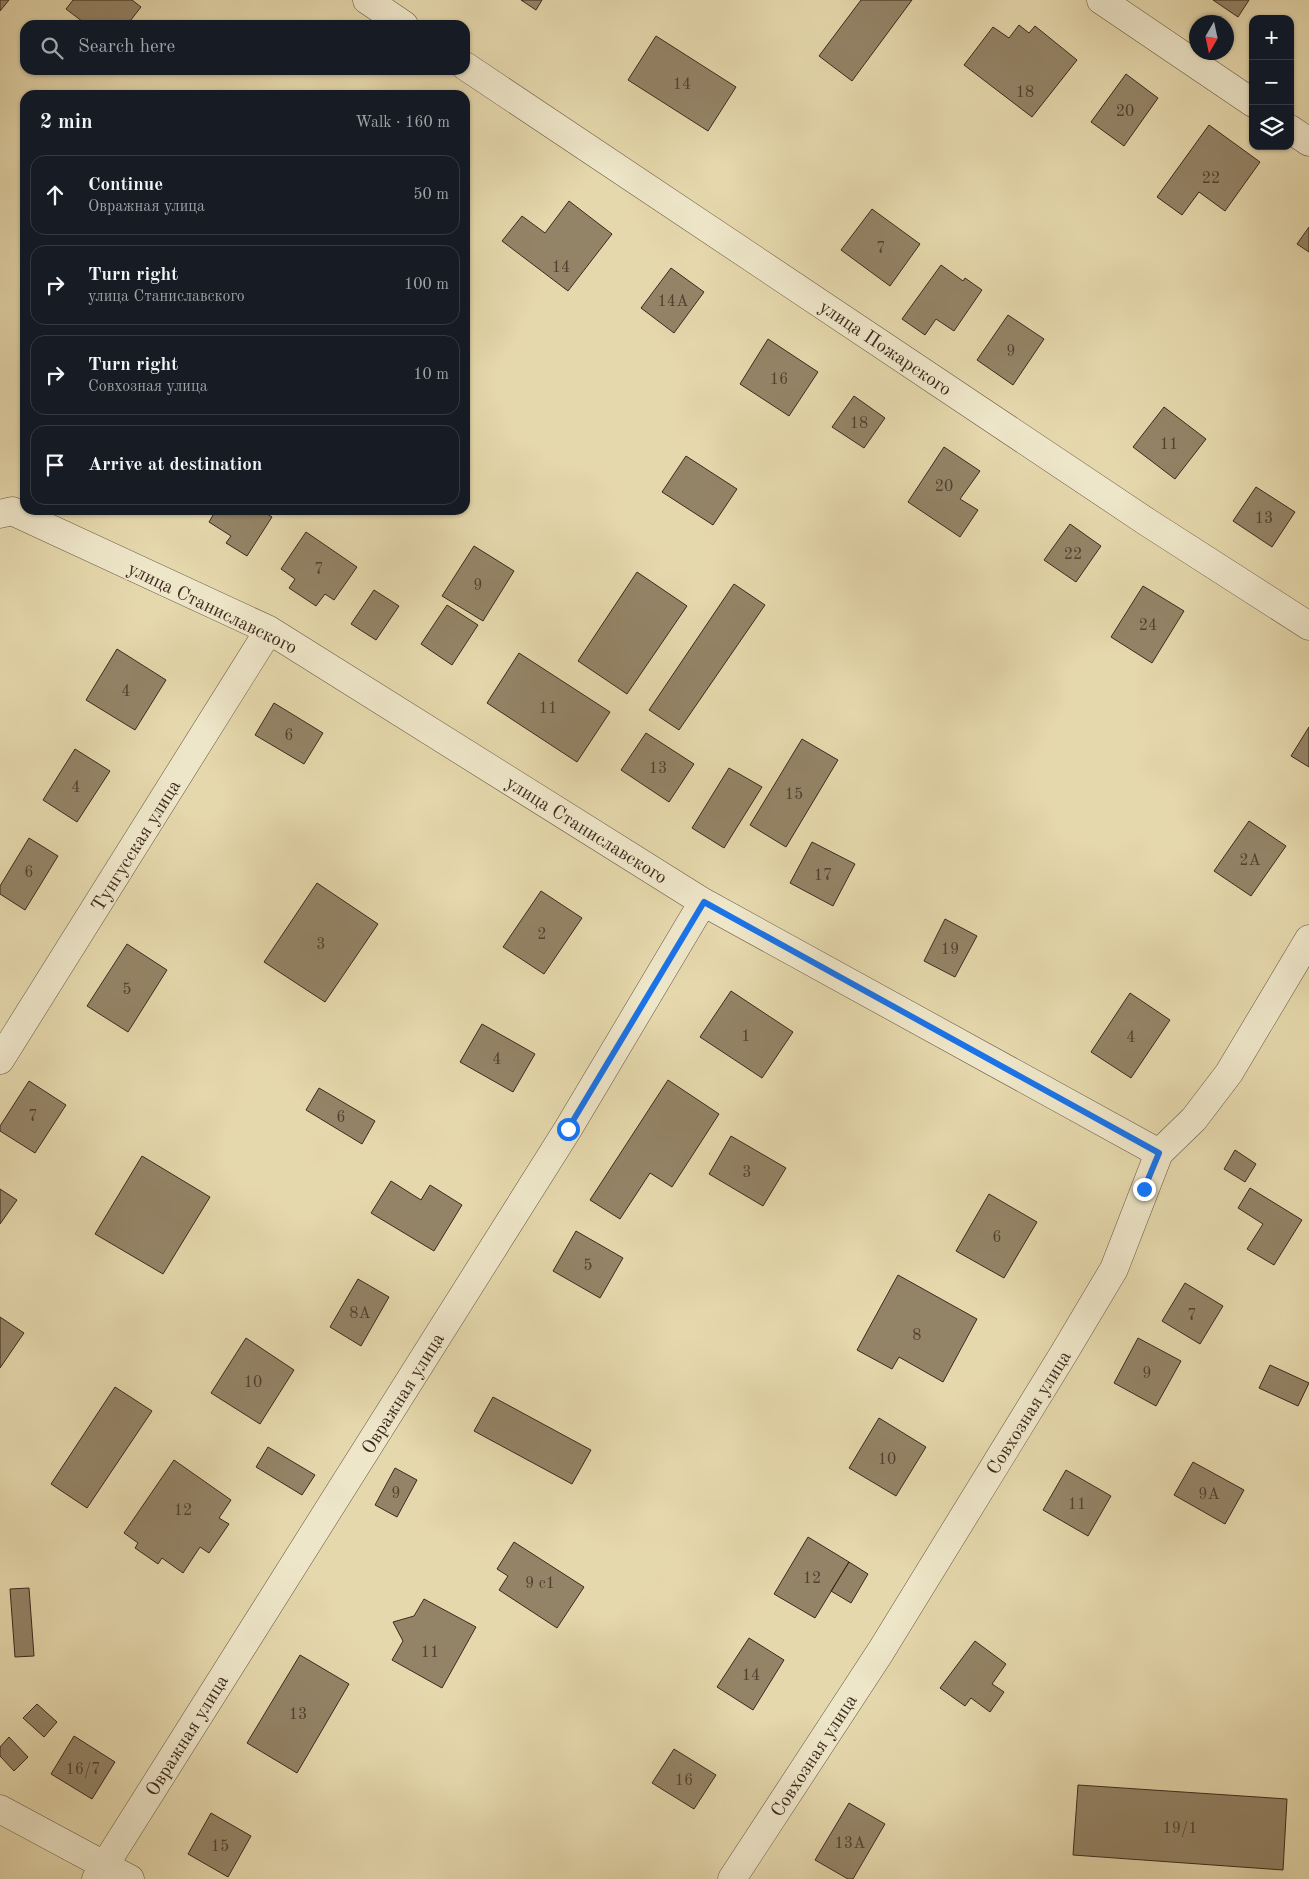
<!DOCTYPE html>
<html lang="en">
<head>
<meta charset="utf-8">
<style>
	:root { --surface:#171b24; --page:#20242c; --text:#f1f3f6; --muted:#9ea1a6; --line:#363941 }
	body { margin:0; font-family:"Old Standard TT",serif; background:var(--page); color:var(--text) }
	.controls { position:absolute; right:15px; top:15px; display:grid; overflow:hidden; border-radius:10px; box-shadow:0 1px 4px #0004 }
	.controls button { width:45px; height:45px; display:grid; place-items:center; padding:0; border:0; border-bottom:1px solid var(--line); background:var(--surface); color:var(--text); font:25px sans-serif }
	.compass { position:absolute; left:1189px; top:15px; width:45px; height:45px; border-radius:50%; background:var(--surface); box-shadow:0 1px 4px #0004; rotate:189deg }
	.stop { position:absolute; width:15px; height:15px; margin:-11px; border:4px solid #1a73e8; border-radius:50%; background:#fff }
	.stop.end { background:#1a73e8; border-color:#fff; box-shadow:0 1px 5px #0008 }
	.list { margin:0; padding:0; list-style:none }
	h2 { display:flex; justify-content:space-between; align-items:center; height:65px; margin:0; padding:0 20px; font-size:21px }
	h2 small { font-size:16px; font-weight:400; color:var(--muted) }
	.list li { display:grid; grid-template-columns:32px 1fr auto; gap:15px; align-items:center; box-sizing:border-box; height:80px; margin:0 10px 10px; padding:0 10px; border:1px solid var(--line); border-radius:15px }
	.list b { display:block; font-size:19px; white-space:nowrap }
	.list p { margin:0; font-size:16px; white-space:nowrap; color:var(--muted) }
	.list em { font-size:16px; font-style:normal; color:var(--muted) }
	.icon { flex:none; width:28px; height:28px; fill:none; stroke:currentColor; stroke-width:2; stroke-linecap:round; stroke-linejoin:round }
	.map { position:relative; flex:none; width:1309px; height:1879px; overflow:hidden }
	.search { position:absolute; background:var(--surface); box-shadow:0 1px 4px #0004; left:20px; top:20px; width:450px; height:55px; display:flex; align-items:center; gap:12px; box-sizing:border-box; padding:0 18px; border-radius:15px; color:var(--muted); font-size:19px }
	.panel { position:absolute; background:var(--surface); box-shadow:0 1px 4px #0004; left:20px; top:90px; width:450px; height:425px; border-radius:15px }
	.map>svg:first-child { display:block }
	.building { fill:#948467; stroke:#3d291d }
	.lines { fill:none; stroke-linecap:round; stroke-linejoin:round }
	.minor-casing { stroke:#675541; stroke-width:29 }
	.minor { stroke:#eee6c9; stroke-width:28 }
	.route { stroke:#1a73e8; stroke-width:6 }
	.labels { text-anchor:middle; stroke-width:4; stroke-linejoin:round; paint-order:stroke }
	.number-label { font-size:16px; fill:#534030 }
	.street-label { font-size:19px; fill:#3d291d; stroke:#eee6c9 }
</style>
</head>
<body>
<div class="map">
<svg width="1309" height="1879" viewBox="0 0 1309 1879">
	<rect width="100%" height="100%" fill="#e5d8ac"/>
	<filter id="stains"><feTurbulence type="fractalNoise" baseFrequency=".004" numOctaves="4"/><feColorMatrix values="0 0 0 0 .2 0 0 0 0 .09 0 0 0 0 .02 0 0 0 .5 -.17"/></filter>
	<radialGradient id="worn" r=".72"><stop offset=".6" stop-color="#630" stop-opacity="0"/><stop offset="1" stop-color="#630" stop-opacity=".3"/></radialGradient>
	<!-- building -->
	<path class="building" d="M0,0H9L0,11Z
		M73,0H132L141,7L127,25H87L66,9Z
		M521,0H542L536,10Z
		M861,0H912L852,81L819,56Z
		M1213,0H1249L1238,17Z
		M1019,25L1029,33L1035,26L1077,60L1032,117L964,65L993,27L1009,38Z
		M656,36L736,87L708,131L628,80Z
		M1126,74L1158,98L1124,146L1091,122Z
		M1209,125L1260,162L1225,211L1199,192L1182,215L1157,197Z
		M569,201L612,234L568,291L502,241L522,216L545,233Z
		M872,209L920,244L890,286L841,250Z
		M1309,227V252L1297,244Z
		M941,265L963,281L965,278L982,290L954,331L936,319L925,335L902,319Z
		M671,268L704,292L674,333L641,308Z
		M1008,315L1044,339L1013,385L977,360Z
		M768,339L818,372L789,416L740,384Z
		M854,396L885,418L864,448L832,427Z
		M1164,407L1206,439L1175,479L1133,447Z
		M944,447L980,471L960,499L978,510L960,537L908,502Z
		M686,456L737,489L713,525L662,492Z
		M1256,487L1295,512L1272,547L1233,521Z
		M216,510H261L272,517L247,556L226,543L231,536L209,522Z
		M1070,524L1101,546L1076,582L1044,560Z
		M306,532L357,567L334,600L325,594L316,606L289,588L295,579L281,569Z
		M474,546L514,571L483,621L442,596Z
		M637,572L687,606L627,694L578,661Z
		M734,584L765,605L679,730L649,710Z
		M1143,586L1184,611L1152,663L1111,637Z
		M374,590L399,606L376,640L351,624Z
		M447,605L478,625L452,665L421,644Z
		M117,649L166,680L135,730L86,700Z
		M519,653L610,712L577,762L487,703Z
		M274,703L323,733L304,764L255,735Z
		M1309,727V767L1291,756Z
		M646,733L694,764L669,802L621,770Z
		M802,739L838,760L786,847L750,825Z
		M75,749L110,771L77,822L43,800Z
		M729,768L762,787L724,848L692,828Z
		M1249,821L1286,846L1251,896L1214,871Z
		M29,838L58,856L25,910L0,894V886Z
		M812,842L855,864L833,906L790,883Z
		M317,883L378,924L325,1002L264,962Z
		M541,891L582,918L544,974L503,947Z
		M945,919L977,936L955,977L924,961Z
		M127,944L167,970L128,1032L87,1006Z
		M731,991L793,1032L762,1078L700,1037Z
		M1130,993L1170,1020L1131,1078L1091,1052Z
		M482,1024L535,1054L513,1092L460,1062Z
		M668,1080L719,1114L672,1187L650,1173L620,1219L590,1200Z
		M29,1081L66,1105L35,1153L0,1131V1126Z
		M319,1088L375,1121L362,1144L306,1110Z
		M731,1136L786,1168L763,1206L709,1174Z
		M1235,1150L1256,1164L1245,1182L1224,1169Z
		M142,1156L210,1197L163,1274L95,1234Z
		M391,1181L421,1200L430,1185L462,1205L434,1251L371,1213Z
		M1250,1188L1302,1220L1274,1265L1247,1249L1263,1224L1238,1208Z
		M0,1189L17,1200L0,1224Z
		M989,1194L1037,1222L1004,1278L956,1251Z
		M576,1231L623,1258L600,1298L553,1271Z
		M898,1275L977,1319L943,1382L899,1357L892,1369L857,1350Z
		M358,1279L389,1297L361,1346L330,1327Z
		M1185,1283L1223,1306L1200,1344L1162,1321Z
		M0,1317L24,1333L0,1368Z
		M246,1338L294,1370L260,1424L211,1393Z
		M1138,1338L1181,1361L1156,1406L1114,1383Z
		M1270,1365L1309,1383L1298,1406L1259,1388Z
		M115,1387L152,1411L87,1508L51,1484Z
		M493,1397L591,1450L572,1484L474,1431Z
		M879,1418L926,1447L896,1496L849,1468Z
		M268,1447L315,1475L302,1495L256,1467Z
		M174,1460L231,1500L219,1518L229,1524L209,1553L200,1547L183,1573L162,1558L158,1564L135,1548L138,1543L124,1533Z
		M1193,1462L1244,1490L1225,1524L1174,1495Z
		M395,1468L417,1480L397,1517L375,1505Z
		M1066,1470L1111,1496L1088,1536L1043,1510Z
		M808,1537L849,1562L815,1618L774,1594Z
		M514,1542L584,1587L557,1628L499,1590L508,1576L497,1569Z
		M849,1562L868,1574L851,1603L831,1591Z
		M29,1588L34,1656L15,1657L10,1589Z
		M424,1599L476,1627L442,1688L392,1660L403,1641L393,1622L414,1616Z
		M749,1638L784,1660L753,1710L717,1687Z
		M975,1641L1006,1664L992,1684L1004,1692L990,1712L971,1698L965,1706L940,1688Z
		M300,1655L349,1684L297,1773L247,1743Z
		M37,1704L57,1722L44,1737L23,1718Z
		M74,1736L115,1762L92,1799L51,1774Z
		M9,1737L28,1757L14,1771L0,1756V1747Z
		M674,1749L716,1775L694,1809L652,1783Z
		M1078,1785L1287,1799L1283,1870L1073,1855Z
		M849,1803L885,1824L853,1879H848L815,1860Z
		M211,1813L251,1836L228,1877L188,1854Z"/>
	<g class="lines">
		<defs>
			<path id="minor" d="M367,0L404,25
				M1101,0L1253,103
				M465,66L1147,522L1309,626
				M1290,129L1309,142
				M0,514L12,511L269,630L703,902L1159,1153
				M0,1060L269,630
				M0,1809L130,1879
				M96,1879L568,1129L703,902
				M732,1879L881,1651L1064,1353L1114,1269L1159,1153L1194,1119L1229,1073L1309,939"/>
		</defs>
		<!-- minor casing -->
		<use href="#minor" class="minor-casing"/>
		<!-- minor -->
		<use href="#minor" class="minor"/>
	</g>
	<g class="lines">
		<!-- route -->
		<path class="route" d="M568,1129L704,902L1159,1153L1144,1189"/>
	</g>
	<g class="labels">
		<!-- number labels -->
		<g class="number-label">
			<text x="682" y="89">14</text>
			<text x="1025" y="97">18</text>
			<text x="1125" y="116">20</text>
			<text x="1211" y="183">22</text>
			<text x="881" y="253">7</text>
			<text x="561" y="272">14</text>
			<text x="673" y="306">14А</text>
			<text x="1011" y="356">9</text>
			<text x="779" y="384">16</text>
			<text x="859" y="428">18</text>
			<text x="1169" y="449">11</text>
			<text x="944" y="491">20</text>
			<text x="1264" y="523">13</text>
			<text x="1073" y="559">22</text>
			<text x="319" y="574">7</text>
			<text x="478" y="590">9</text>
			<text x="1148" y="630">24</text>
			<text x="126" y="696">4</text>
			<text x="548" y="713">11</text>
			<text x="289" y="740">6</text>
			<text x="658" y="773">13</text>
			<text x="76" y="792">4</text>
			<text x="794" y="799">15</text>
			<text x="1250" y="865">2А</text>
			<text x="29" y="877">6</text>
			<text x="823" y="880">17</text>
			<text x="542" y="939">2</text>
			<text x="321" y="949">3</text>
			<text x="950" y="954">19</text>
			<text x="127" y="994">5</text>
			<text x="746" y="1041">1</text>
			<text x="1131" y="1042">4</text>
			<text x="497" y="1064">4</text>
			<text x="33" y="1121">7</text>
			<text x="341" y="1122">6</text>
			<text x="747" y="1177">3</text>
			<text x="997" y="1242">6</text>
			<text x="588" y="1270">5</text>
			<text x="360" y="1318">8А</text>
			<text x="1192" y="1320">7</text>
			<text x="917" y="1340">8</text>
			<text x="1147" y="1378">9</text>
			<text x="253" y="1387">10</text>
			<text x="887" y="1464">10</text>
			<text x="396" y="1498">9</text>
			<text x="1209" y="1499">9А</text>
			<text x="1077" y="1509">11</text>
			<text x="183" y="1515">12</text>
			<text x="812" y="1583">12</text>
			<text x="540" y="1588">9 с1</text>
			<text x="430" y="1657">11</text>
			<text x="751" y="1680">14</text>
			<text x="298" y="1719">13</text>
			<text x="83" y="1774">16/7</text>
			<text x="684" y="1785">16</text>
			<text x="1180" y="1833">19/1</text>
			<text x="850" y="1848">13А</text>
			<text x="220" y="1851">15</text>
		</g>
		<!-- street labels -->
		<g class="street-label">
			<text transform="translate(886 347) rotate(34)" y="7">улица Пожарского</text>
			<text transform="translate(213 607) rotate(26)" y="7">улица Станиславского</text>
			<text transform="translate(587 829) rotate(32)" y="7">улица Станиславского</text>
			<text transform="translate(135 845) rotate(-58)" y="7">Тунгусская улица</text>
			<text transform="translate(402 1393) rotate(-58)" y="7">Овражная улица</text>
			<text transform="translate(1028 1412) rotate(-58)" y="7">Совхозная улица</text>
			<text transform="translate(186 1735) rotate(-58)" y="7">Овражная улица</text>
			<text transform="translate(813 1755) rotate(-57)" y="7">Совхозная улица</text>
		</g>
	</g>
	<rect width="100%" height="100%" filter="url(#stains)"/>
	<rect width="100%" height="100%" fill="url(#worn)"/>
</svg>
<div class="controls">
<button>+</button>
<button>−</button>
<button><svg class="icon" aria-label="layers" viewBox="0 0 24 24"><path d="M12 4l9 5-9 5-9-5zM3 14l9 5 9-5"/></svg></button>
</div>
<svg class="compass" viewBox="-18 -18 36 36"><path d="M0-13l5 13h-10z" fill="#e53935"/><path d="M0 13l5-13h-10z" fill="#9ea1a6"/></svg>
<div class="stop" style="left:568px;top:1129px"></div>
<div class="stop end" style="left:1144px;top:1189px"></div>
<div class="search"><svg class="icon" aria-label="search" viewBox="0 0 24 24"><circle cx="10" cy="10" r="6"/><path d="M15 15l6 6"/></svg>Search here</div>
<section class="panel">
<h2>2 min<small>Walk · 160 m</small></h2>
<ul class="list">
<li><svg class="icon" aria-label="ahead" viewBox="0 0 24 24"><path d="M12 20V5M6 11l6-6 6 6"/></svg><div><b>Continue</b><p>Овражная улица</p></div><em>50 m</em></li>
<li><svg class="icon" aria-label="right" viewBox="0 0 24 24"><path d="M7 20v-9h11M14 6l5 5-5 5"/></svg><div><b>Turn right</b><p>улица Станиславского</p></div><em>100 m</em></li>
<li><svg class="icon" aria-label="right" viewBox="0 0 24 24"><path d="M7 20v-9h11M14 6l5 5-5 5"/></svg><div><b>Turn right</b><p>Совхозная улица</p></div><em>10 m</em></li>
<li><svg class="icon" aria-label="arrive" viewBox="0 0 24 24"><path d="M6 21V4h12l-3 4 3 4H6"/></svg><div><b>Arrive at destination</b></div></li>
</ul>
</section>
</div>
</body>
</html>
